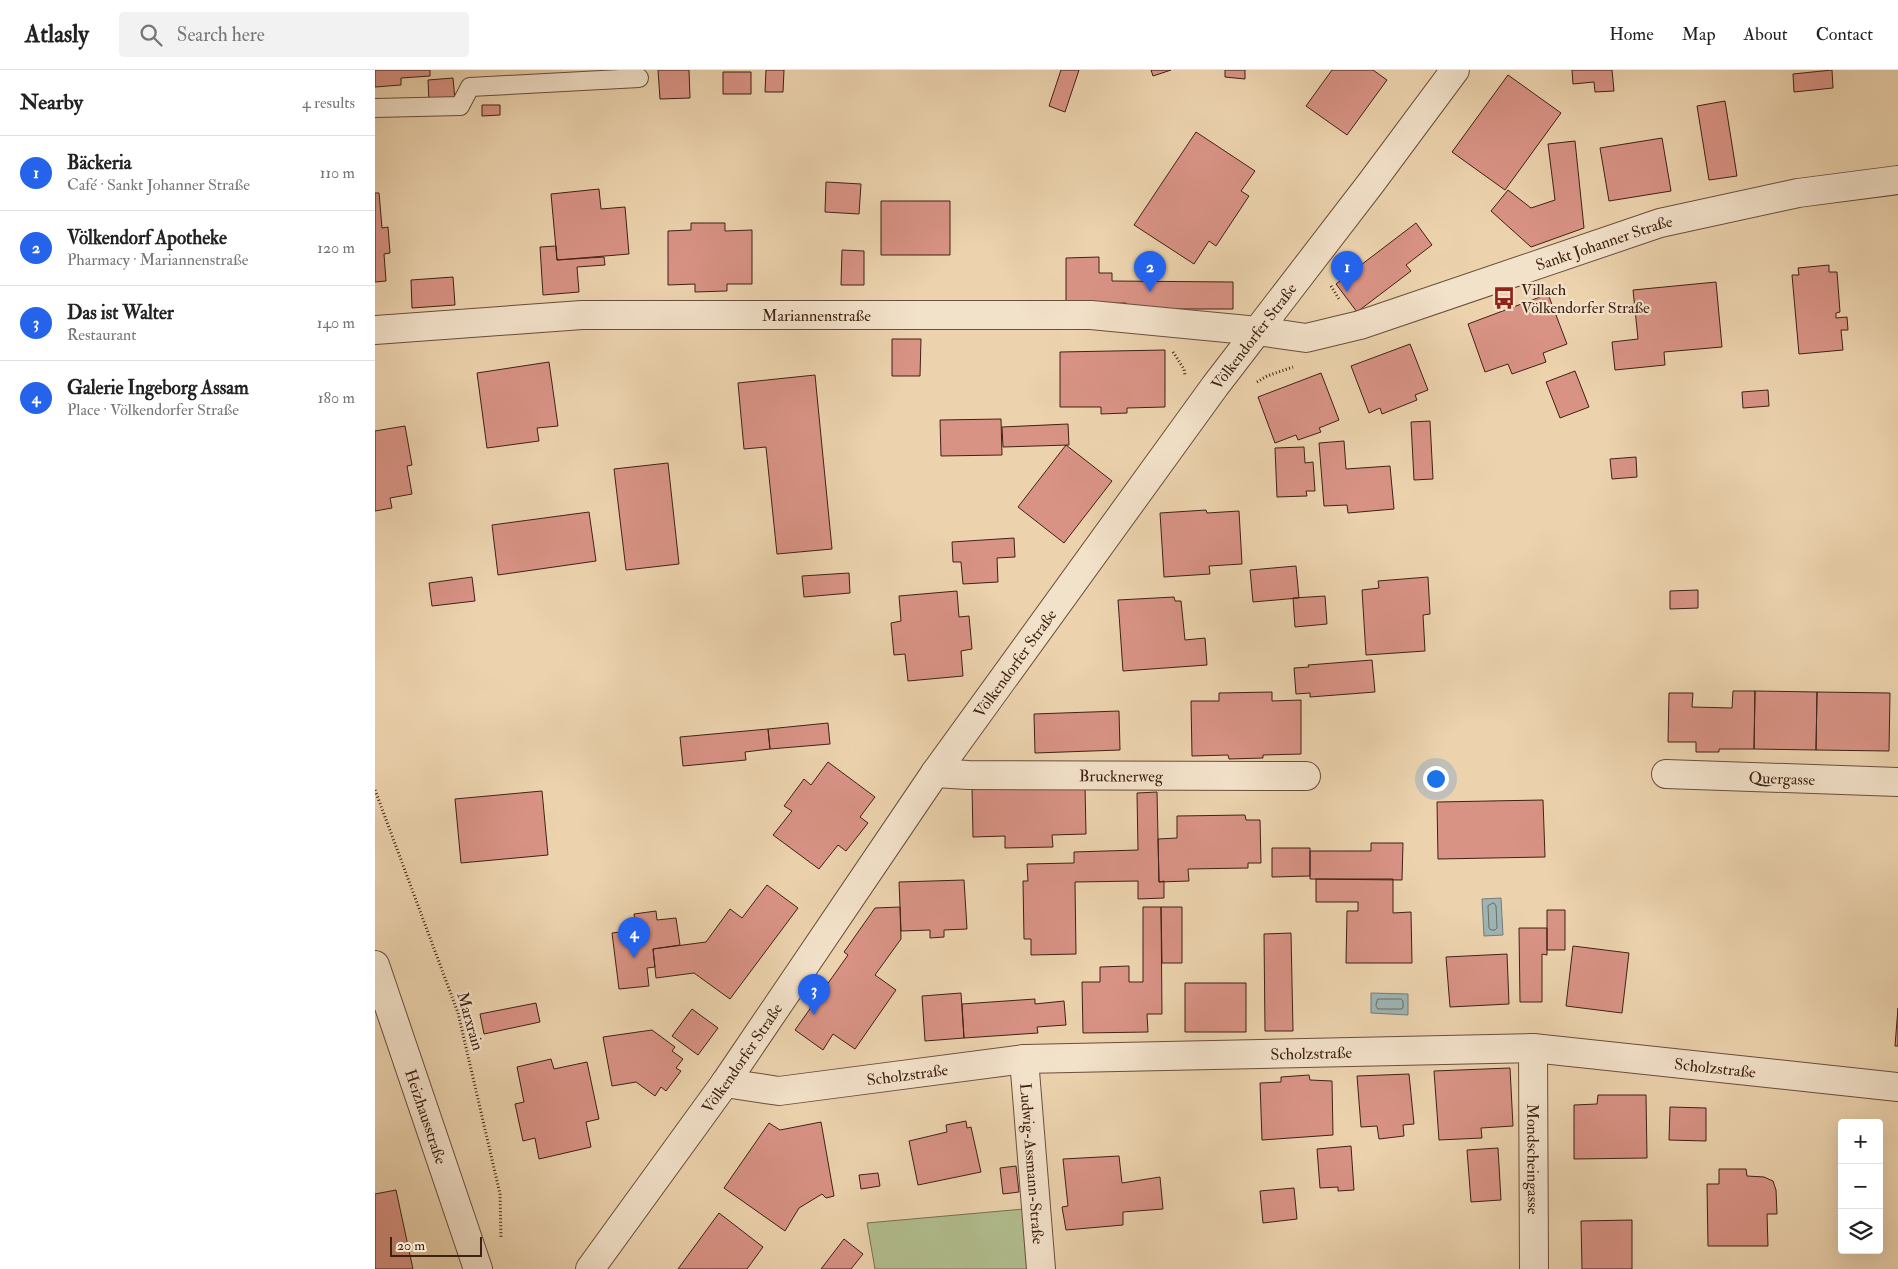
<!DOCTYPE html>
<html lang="en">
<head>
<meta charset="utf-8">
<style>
	:root { --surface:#fff; --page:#f2f2f2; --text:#222; --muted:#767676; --line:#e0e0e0; --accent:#2563eb }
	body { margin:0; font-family:"IM FELL Double Pica",serif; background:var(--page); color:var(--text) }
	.controls { position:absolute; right:15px; bottom:15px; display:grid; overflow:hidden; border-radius:5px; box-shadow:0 5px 20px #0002 }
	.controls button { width:45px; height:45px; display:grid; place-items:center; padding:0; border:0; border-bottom:1px solid var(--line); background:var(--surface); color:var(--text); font:25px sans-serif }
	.scale { position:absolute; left:15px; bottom:12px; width:92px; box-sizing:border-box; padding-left:5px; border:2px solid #3f2114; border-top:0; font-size:14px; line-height:18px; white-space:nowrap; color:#3f2114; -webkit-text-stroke:4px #f3e2ca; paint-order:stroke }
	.you { position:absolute; left:1060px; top:708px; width:18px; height:18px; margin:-12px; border:4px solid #fff; border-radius:50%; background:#1a73e8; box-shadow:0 0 0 8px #1a73e833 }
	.badge { display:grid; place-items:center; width:32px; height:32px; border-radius:50%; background:var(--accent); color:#fff; font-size:16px; font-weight:700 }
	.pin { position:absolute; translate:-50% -41px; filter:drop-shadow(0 1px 2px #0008) }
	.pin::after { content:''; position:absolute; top:26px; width:18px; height:15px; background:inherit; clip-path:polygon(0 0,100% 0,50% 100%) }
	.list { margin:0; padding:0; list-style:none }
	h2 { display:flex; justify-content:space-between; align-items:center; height:65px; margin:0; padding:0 20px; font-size:21px }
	h2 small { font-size:16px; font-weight:400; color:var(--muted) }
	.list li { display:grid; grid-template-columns:32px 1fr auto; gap:15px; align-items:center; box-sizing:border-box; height:75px; padding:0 20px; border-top:1px solid var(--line) }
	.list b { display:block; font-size:19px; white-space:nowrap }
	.list p { margin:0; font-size:16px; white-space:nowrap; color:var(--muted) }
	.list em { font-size:16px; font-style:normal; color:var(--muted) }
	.icon { flex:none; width:28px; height:28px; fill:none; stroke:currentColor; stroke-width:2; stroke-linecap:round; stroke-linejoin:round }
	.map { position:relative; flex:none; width:1523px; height:1199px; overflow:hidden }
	header { display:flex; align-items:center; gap:30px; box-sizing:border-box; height:70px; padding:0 25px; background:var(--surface); border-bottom:1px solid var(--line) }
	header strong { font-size:24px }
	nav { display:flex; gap:28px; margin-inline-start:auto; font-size:18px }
	.search { width:350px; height:45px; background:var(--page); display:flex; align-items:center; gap:12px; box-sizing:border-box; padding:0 18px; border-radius:5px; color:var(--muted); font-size:19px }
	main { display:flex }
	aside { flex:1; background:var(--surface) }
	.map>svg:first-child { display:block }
	.green { fill:#b2be8f; stroke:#787052 }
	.water { fill:#9db5b5; stroke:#777a75 }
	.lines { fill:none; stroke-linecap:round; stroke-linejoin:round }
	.shore { stroke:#6e6b64; stroke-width:1 }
	.building { fill:#d99385; stroke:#3f2114 }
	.service-casing { stroke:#6a4e3a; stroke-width:20 }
	.minor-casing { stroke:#6a4e3a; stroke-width:30 }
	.path { stroke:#3f2114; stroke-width:3; stroke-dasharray:1 2.5; stroke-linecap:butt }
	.service { stroke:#f3e2ca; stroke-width:18 }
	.minor { stroke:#f3e2ca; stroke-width:28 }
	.labels { text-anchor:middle; stroke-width:4.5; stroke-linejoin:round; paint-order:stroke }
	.street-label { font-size:16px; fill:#3f2114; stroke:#f3e2ca }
	.poi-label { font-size:16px; fill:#3f2114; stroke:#f3e2ca; text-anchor:start }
</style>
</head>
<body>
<header>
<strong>Atlasly</strong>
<div class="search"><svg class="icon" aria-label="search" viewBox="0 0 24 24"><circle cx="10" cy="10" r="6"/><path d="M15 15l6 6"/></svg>Search here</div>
<nav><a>Home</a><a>Map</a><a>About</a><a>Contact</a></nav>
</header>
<main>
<aside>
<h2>Nearby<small>4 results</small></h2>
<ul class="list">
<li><span class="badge">1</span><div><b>Bäckeria</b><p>Café · Sankt Johanner Straße</p></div><em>110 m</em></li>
<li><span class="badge">2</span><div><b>Völkendorf Apotheke</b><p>Pharmacy · Mariannenstraße</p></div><em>120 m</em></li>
<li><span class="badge">3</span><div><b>Das ist Walter</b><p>Restaurant</p></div><em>140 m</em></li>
<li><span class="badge">4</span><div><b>Galerie Ingeborg Assam</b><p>Place · Völkendorfer Straße</p></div><em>180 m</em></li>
</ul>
</aside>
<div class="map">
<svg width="1523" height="1199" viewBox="0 0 1523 1199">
	<rect width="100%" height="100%" fill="#ecd3ae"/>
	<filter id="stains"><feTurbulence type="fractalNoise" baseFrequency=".004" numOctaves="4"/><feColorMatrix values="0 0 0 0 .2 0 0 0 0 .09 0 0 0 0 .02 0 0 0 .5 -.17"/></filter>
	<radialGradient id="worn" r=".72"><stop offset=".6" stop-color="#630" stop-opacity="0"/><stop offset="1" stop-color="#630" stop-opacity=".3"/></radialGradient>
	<!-- green -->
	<path class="green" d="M649,1139L654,1199H500L492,1153Z"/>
	<!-- water -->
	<path class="water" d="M1126,828L1128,865L1109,866L1107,829Z
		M996,923L1033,924V945L996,943Z"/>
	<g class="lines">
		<!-- shore -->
		<path class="shore" d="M1119,833L1121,836L1122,858L1120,860H1116L1114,858L1113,836Z
			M1003,929H1026L1028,931V938L1026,939H1003L1001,936Z"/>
	</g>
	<!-- building -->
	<path class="building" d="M0,0H55V6L26,8V15L0,17Z
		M283,0H314L315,28L285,29Z
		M391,0H409L408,22H390Z
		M686,0H704L690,42L674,36Z
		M776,0H796L778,6Z
		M850,0H870V9L850,7Z
		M957,0H998L1012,10L972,65L931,36Z
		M1197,0H1237L1239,21L1220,22L1219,12L1198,14Z
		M1457,0L1458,18L1419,22L1418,4Z
		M348,2H376V24H348Z
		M1133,5L1186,43L1130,120L1077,82Z
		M78,8L80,30L54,32L53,10Z
		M1350,31L1362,106L1334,110L1322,36Z
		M107,35H125V45L107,46Z
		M821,62L880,101L866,121L874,126L841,176L834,171L819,194L759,155Z
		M1287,68L1296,121L1234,131L1225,78Z
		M1200,71L1209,158L1156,177L1116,141L1133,120L1156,138L1180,130L1173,74Z
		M451,112L486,114L484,144L450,142Z
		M224,119L226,139L250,137L254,184L182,190L176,124Z
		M0,123H4L7,158L13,157L15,183L9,184L11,211L0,212Z
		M506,131H575V185H506Z
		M316,153H350V161L377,160V214H352V221L320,222V214L293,215V161L316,160Z
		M1041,153L1057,175L1031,195L1036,201L982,242L961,214Z
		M181,176L182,190L229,187L230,195L202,197L204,222L168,225L165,177Z
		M467,180L489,181V215H466Z
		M724,187V203H737V211L858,212V239H750L751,233L691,235V188Z
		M1454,195V202H1462L1465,242L1461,243V248L1472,247L1473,260H1466L1468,280L1424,284L1417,205H1424L1423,198Z
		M78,207L80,235L37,238L36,210Z
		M1341,212L1347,277L1289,282L1290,295L1240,300L1237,272L1263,269L1258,220Z
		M1173,224L1192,274L1168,283L1171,292L1137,304L1133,294L1110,302L1093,254Z
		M517,269H546L545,306H517Z
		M1035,274L1053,320L1040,325L1042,330L1007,344L1005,338L994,343L976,296Z
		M790,280V337L752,338V343L726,344V337H685V282Z
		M174,292L183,356L162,358L164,371L112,378L102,303Z
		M1200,301L1214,337L1185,348L1171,312Z
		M946,303L964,350L944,358L946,362L923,370L921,365L900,373L883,327Z
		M440,305L457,479L402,484L391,377L369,379L363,313Z
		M1393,320L1394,336L1368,338L1367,322Z
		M626,349L627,385L566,386L565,350Z
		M1055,351L1058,409L1039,410L1036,352Z
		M693,354L694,375L628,377L627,357Z
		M30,356L37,395L32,396L37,424L15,428L17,438L0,441V361Z
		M969,371L971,399L1015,396L1019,439L973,443L972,435L949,436L944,373Z
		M691,375L737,411L689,473L643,437Z
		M929,377L930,393L938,392L940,421H931L932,426L902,427L900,378Z
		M1261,387L1262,407L1237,409L1235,389Z
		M293,393L304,494L251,500L239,399Z
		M831,440L832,443L864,441L867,494L834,496L835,504L789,507L785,443Z
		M214,442L221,491L123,505L117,455Z
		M639,468L640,487L622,488L623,512L588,514L586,492H578L577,472Z
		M921,496L924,528L878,532L875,500Z
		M474,503L475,523L429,527L427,506Z
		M97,507L100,531L57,536L54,513Z
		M1053,507L1055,544L1048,545L1050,581L991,585L987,520L1004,518L1003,511Z
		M1323,520V538L1295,539V521Z
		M582,521L584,547L594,546L597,579L586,581L588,606L533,611L530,584L519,585L516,553L526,551L524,526Z
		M950,526L952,554L920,557L918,528Z
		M799,527L800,531H806L810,570L830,568L832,595L748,601L743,530Z
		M997,590L1000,622L935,627V623L921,624L919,598L934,597L933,595Z
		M1358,621H1380L1379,679H1344V682H1321V672H1293L1294,623H1318L1317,637L1357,638Z
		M1380,621L1442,622L1441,680L1379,679Z
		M897,622V631L926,630V684L888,685V688L854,689L853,685L817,686L816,631H844V623Z
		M1442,622L1515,623L1514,681L1441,680Z
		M744,641L745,680L660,683L659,644Z
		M453,653L455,674L395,679L393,659Z
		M393,659L395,679L370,682L371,690L308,696L305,667Z
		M453,692L500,727L485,747L493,753L471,781L463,775L444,799L398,765L417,741L409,736L429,709L436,715Z
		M710,715L711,764L677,765L678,777L630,778V766L598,767L597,717Z
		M167,721L173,785L86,793L80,729Z
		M782,722L784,812L789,811V828L763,829V811L700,812L701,884L656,885V869H649L648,811H653L652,794L699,793V782L763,780L762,723Z
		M1168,730L1170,787L1063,789L1062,732Z
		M870,745L871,750H885L886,793H873V798L813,799L814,811L784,812L783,769L802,768V746Z
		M996,773H1028L1027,810L935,809V781H996Z
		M897,778H935V806L897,807Z
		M941,809H1018V843L1036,842L1037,893H971L972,841H983V832H941Z
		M589,810L592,859L569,860V867L555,868V860L526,861L524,812Z
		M392,815L423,838L355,929L319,903L281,908L278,879L331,872L355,839L367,848Z
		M525,837L526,869L500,905L521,920L480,979L458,964L448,980L420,960L473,885L469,882L500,838Z
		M768,837H786L787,944H772L773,962L708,963L707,912H725V897L754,896V912H768Z
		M786,837H807V893H787Z
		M1172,840H1190V880H1172Z
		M281,841L282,850L301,848L305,875L278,879L280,897L272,898L274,916L244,919L237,863L261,860L259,844Z
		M1144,858H1172V885L1167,884V932H1145Z
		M916,863L918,961H890L889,864Z
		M1198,876L1254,883L1247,943L1191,936Z
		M1132,884L1134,934L1075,937L1071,887Z
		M810,913H871V962H810Z
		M586,923L589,968L550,971L547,926Z
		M660,929V934L689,931L691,955L662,957L663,963L589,968L587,934Z
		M161,933L165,952L109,964L105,944Z
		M1523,938V976H1520Z
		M317,939L343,958L323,985L297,966Z
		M277,960L300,977L297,981L308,989L301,998L306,1001L291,1021L286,1017L280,1026L261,1012L237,1016L228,967Z
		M176,989L179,999L212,992L224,1049L211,1052L216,1077L164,1089L160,1068L148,1071L140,1034L149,1032L142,997Z
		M1135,998L1138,1056L1106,1058L1107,1068L1064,1070L1059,1001Z
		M1034,1004L1039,1054L1028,1055L1029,1066L1004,1069L1002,1056L986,1057L982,1006Z
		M934,1005L935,1010L957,1011L958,1065L887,1070L885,1013L906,1012V1007Z
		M1223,1025H1271L1272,1088L1199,1089V1035L1222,1034Z
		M1295,1037L1331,1038V1071L1294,1070Z
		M591,1051L592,1058L596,1057L606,1102L543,1115L534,1071L572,1062L571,1055Z
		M446,1052L459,1126L451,1128L447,1124L424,1138L410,1161L349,1118L394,1053L405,1060Z
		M976,1076L979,1120L963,1121V1117L945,1118L942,1079Z
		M1123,1078L1126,1130L1096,1132L1092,1080Z
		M744,1086L747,1113L785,1107L788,1139L748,1142V1155L691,1160L687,1137L693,1136L688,1089Z
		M641,1096L644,1122L628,1124L625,1098Z
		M1344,1099H1371L1372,1106L1389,1107L1398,1111L1401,1120L1402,1144H1392L1393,1176H1333L1332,1114H1344Z
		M503,1103L505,1116L486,1119L484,1105Z
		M919,1118L922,1149L888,1153L885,1121Z
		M21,1120L38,1199H0V1124Z
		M344,1143L388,1177L372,1199H303Z
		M1257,1150V1199H1207L1206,1151Z
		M469,1169L488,1184L476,1199H446Z"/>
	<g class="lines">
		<defs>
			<path id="service" d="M0,38L85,36L95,17L264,8"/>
			<g id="minor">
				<path id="s1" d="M0,260L207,245H716L883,261L931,268L985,255L1285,153L1423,123L1523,110"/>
				<path id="s2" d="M560,703L593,705L931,706"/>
				<path id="s3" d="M1291,704L1523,712"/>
				<path id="s4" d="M0,895L103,1199"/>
				<path id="s5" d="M1158,978L1159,1199"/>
				<path id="s6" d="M649,989L666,1199"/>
				<path id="s7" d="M350,1013L404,1021L649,989L1158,978L1523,1017"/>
				<path id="s8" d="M215,1199L350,1013L560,703L840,316L996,113L1080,0"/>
			</g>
		</defs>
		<!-- service casing -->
		<use href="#service" class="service-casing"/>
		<!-- minor casing -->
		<use href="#minor" class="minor-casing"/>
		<!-- path -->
		<path class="path" d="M956,216L964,229
			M798,282L809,299L810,305
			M882,312L892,306L918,297
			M0,720L83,943L125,1124L126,1168"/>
		<!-- service -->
		<use href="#service" class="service"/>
		<!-- minor -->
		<use href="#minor" class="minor"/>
	</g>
	<!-- icons -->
	<defs>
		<symbol id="bus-bare" viewBox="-9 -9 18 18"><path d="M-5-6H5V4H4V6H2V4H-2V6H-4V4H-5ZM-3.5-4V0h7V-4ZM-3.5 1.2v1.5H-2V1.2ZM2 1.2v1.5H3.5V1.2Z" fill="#8f2418" stroke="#f3e2ca" stroke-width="2.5" paint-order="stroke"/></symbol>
	</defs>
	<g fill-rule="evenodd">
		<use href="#bus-bare" x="1113" y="212" width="32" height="32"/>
	</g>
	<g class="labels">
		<!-- street labels -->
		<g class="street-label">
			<text dy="6" stroke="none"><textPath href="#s1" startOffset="1246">Sankt Johanner Straße</textPath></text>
			<text dy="6" stroke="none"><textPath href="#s1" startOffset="442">Mariannenstraße</textPath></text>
			<text dy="6" stroke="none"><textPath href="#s8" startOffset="1145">Völkendorfer Straße</textPath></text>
			<text dy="6" stroke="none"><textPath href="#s8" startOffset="740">Völkendorfer Straße</textPath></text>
			<text dy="6" stroke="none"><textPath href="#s2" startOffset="186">Brucknerweg</textPath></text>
			<text dy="6" stroke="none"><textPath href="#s3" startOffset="116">Quergasse</textPath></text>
			<text transform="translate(96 951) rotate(74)" y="6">Marxrain</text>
			<text dy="6" stroke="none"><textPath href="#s7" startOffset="589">Scholzstraße</textPath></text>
			<text dy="6" stroke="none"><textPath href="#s8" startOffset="260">Völkendorfer Straße</textPath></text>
			<text dy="6" stroke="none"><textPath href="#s7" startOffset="994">Scholzstraße</textPath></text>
			<text dy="6" stroke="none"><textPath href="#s7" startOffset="184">Scholzstraße</textPath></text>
			<text dy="6" stroke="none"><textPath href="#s4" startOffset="160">Heizhausstraße</textPath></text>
			<text dy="6" stroke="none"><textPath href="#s5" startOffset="111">Mondscheingasse</textPath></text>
			<text dy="6" stroke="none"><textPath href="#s6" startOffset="105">Ludwig-Assmann-Straße</textPath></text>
		</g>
		<!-- poi labels -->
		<g class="poi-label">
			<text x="1146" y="225">Villach<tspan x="1146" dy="18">Völkendorfer Straße</tspan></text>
		</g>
	</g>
	<rect width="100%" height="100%" filter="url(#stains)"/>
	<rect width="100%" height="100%" fill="url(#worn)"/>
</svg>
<div class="controls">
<button>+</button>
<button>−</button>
<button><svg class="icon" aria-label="layers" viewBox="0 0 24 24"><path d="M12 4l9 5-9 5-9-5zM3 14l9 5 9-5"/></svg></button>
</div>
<div class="scale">20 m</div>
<div class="you"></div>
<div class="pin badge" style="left:972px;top:222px">1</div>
<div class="pin badge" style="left:775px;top:222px">2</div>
<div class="pin badge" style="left:439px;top:945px">3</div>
<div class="pin badge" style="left:259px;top:888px">4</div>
</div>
</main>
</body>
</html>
